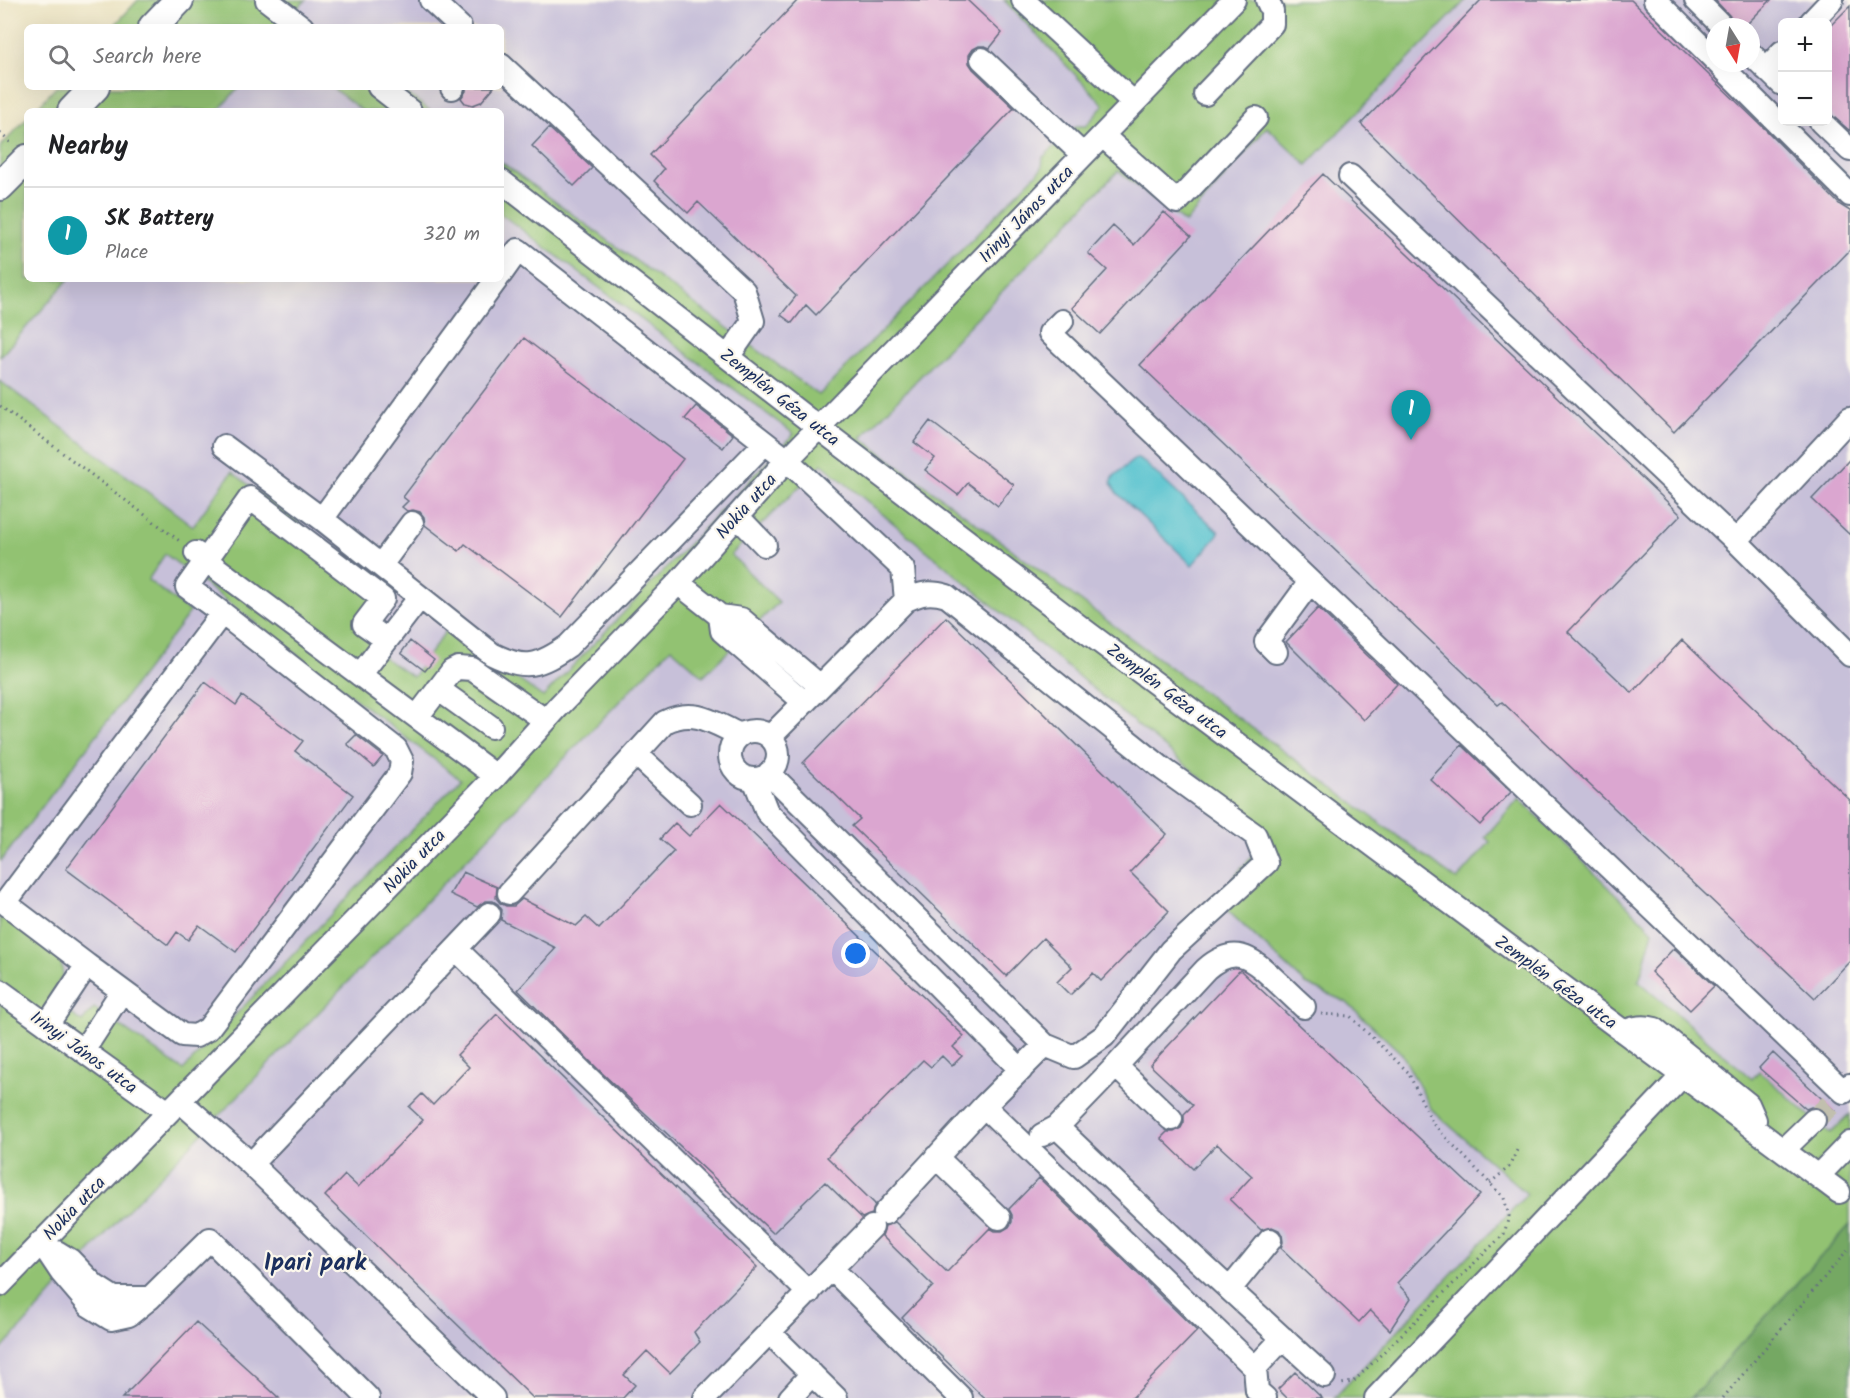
<!DOCTYPE html>
<html lang="en">
<head>
<meta charset="utf-8">
<style>
	:root { --surface:#fff; --page:#f2f2f2; --text:#202124; --muted:#757577; --line:#e0e0e0; --accent:#2563eb }
	body { margin:0; font-family:Kalam,sans-serif; background:var(--page); color:var(--text) }
	.controls { position:absolute; right:18px; top:18px; display:grid; overflow:hidden; border-radius:9px; box-shadow:0 6px 24px #0002 }
	.controls button { width:54px; height:54px; display:grid; place-items:center; padding:0; border:0; border-bottom:2px solid var(--line); background:var(--surface); color:var(--text); font:30px sans-serif }
	.compass { position:absolute; left:1706px; top:18px; width:54px; height:54px; border-radius:50%; background:var(--surface); box-shadow:0 6px 24px #0002; rotate:169deg }
	.you { position:absolute; left:856px; top:954px; width:21px; height:21px; margin:-15px; border:4px solid #fff; border-radius:50%; background:#1a73e8; box-shadow:0 0 0 9px #1a73e833 }
	.badge { display:grid; place-items:center; width:39px; height:39px; border-radius:50%; background:var(--accent); color:#fff; font-size:20px; font-weight:700 }
	.pin { position:absolute; translate:-50% -50px; filter:drop-shadow(0 2px 3px #0008) }
	.pin::after { content:''; position:absolute; top:32px; width:21px; height:18px; background:inherit; clip-path:polygon(0 0,100% 0,50% 100%) }
	.list { margin:0; padding:0; list-style:none }
	h2 { display:flex; justify-content:space-between; align-items:center; height:78px; margin:0; padding:0 24px; font-size:26px }
	h2 small { font-size:20px; font-weight:400; color:var(--muted) }
	.list li { display:grid; grid-template-columns:39px 1fr auto; gap:18px; align-items:center; box-sizing:border-box; height:96px; padding:0 24px; border-top:2px solid var(--line) }
	.list b { display:block; font-size:22px; white-space:nowrap }
	.list p { margin:0; font-size:20px; white-space:nowrap; color:var(--muted) }
	.list em { font-size:20px; font-style:normal; color:var(--muted) }
	.icon { flex:none; width:33px; height:33px; fill:none; stroke:currentColor; stroke-width:2; stroke-linecap:round; stroke-linejoin:round }
	.map { position:relative; flex:none; width:1850px; height:1398px; overflow:hidden }
	.search { position:absolute; background:var(--surface); box-shadow:0 6px 24px #0002; left:24px; top:24px; width:480px; height:66px; display:flex; align-items:center; gap:15px; box-sizing:border-box; padding:0 21px; border-radius:9px; color:var(--muted); font-size:22px }
	.panel { position:absolute; background:var(--surface); box-shadow:0 6px 24px #0002; left:24px; top:108px; width:480px; height:174px; border-radius:9px }
	.map>svg:first-child { display:block }
	.industrial { fill:#c7c0d9; fill-rule:evenodd }
	.green { fill:#92c272; stroke:#567868; stroke-width:1.5 }
	.forest { fill:#75a864; stroke:#486c61; stroke-width:1.5 }
	.water { fill:#56c2cf; stroke:#387896; stroke-width:1.5 }
	.building { fill:#dba6d0 }
	.lines { fill:none; stroke-linecap:round; stroke-linejoin:round }
	.minor-tunnel { stroke:#c1bfae; stroke-width:22; stroke-dasharray:22 11; stroke-linecap:butt }
	.minor-casing { stroke:#646e81; stroke-width:26 }
	.major-casing { stroke:#646e81; stroke-width:32 }
	.path { stroke:#646e81; stroke-width:3; stroke-dasharray:1.5 4.5; stroke-linecap:butt }
	.minor { stroke:#fff; stroke-width:22 }
	.major { stroke:#fff; stroke-width:28 }
	.labels { text-anchor:middle; stroke-width:4.5; stroke-linejoin:round; paint-order:stroke }
	.street-label { font-size:18px; fill:#1b2f5e; stroke:#fbf7ec }
	.district-label { font-size:24px; font-weight:bold; fill:#1b2f5e; stroke:#fbf7ec }
</style>
</head>
<body>
<div class="map">
<svg width="1850" height="1398" viewBox="0 0 1850 1398">
	<rect width="100%" height="100%" fill="#fbf7ec"/>
	<filter id="ink" filterUnits="userSpaceOnUse"><feTurbulence type="fractalNoise" baseFrequency=".0167" numOctaves="2"/><feDisplacementMap in="SourceGraphic" scale="12" xChannelSelector="R" yChannelSelector="G"/><feConvolveMatrix kernelMatrix="1 2 1 2 8 2 1 2 1" color-interpolation-filters="sRGB"/></filter>
	<filter id="wash" filterUnits="userSpaceOnUse"><feTurbulence type="fractalNoise" baseFrequency=".008" numOctaves="4" result="noise"/><feDisplacementMap in="SourceGraphic" scale="24" xChannelSelector="R" yChannelSelector="G"/><feGaussianBlur stdDeviation="1.35" result="paint"/><feColorMatrix in="noise" values="0 0 0 0 0 0 0 0 0 0 0 0 0 0 0 0 0 1.4 0 .05"/><feComposite in="paint" operator="in"/></filter>
	<g filter="url(#wash)">
		<rect width="100%" height="100%" fill="#ebe3c2"/>
		<!-- industrial -->
		<path class="industrial" d="M306,0H1004L1104,104L1086,126L1043,157V167L819,395L501,162V111H431L398,87H501V27H316L295,11Z
			M1466,0H1850V1114L1830,1134L1760,1071L1752,1079L1639,981L1653,931L1519,799L1485,836L1490,842L1457,880L860,438L1118,171L1185,223L1267,127L1307,165ZM1782,22H1828V122H1782ZM1715,27H1751V63H1715Z
			M239,87H331L363,111H218Z
			M501,214L795,434L542,697L447,629L413,677L383,656L370,622L385,588L232,472L193,526L0,381V357L69,279H501Z
			M822,464L1270,836L1215,898L1306,984L1346,1002L1402,1054L1432,1110L1527,1194L1334,1398H0V1351L121,1217L672,647L703,676L778,602L730,555Z
			M165,554L460,779L183,1070L94,1008L82,1022L49,998L63,976L0,913V860L189,612L148,580Z"/>
		<!-- green -->
		<path class="green" d="M138,0H306L295,11L316,27H113Z
			M1004,0H1466L1307,165L1267,127L1185,223L1118,171L861,438L1457,880L1490,842L1485,837L1519,798L1653,931L1639,981L1752,1079L1759,1071L1830,1134L1850,1114V1225L1691,1398H1334L1527,1194L1432,1110L1402,1054L1346,1002L1306,984L1215,899L1270,835L822,464L731,555L779,602L703,676L671,648L121,1217L0,1351V913L61,960L63,975L49,998L82,1022L94,1008L183,1070L460,779L165,554L148,580L190,612L1,861L0,860V381L193,526L232,472L385,588L371,622L383,657L413,677L447,629L543,697L794,434L501,214V162L819,395L1042,168L1043,157L1077,126H1086L1104,105Z
			M56,87H239L218,111H34Z
			M331,87H398L431,111H363Z
			M27,118V279H69L0,357V147Z"/>
		<!-- forest -->
		<path class="forest" d="M1850,1225V1398H1691Z"/>
		<!-- water -->
		<path class="water" d="M1136,458L1145,463L1219,532L1215,539L1192,565L1116,492L1111,483L1114,476Z"/>
		<g id="blocks">
			<!-- building -->
			<path class="building" d="M798,0H967L1002,33L990,48L985,46H979L973,49L969,55V63L973,69L1014,108L816,315L806,305L792,323L781,315L796,296L698,202L688,213L654,181L664,169L650,155Z
				M1481,0H1631L1766,130L1840,205L1850,211V250L1674,432L1361,124Z
				M1715,0H1771L1744,27H1740Z
				M1850,6V131L1827,111V29Z
				M466,87H494L481,102L473,105L465,103L461,98L466,91Z
				M549,128L592,168L574,186L532,146Z
				M1323,174L1681,515L1568,632L1632,693L1682,640L1850,800V961L1815,998L1502,702L1498,705L1140,365Z
				M1164,212L1191,236L1100,334L1072,308L1107,270L1088,253L1113,226L1134,245Z
				M524,338L683,459L562,617L465,544L459,551L425,525L424,517L420,512L413,510L407,511L402,507L408,501L403,497Z
				M696,406L733,435L723,448L685,419Z
				M930,421L1014,485L998,506L968,483L958,495L925,470L935,458L914,442Z
				M1850,459V535L1812,499Z
				M1318,608L1397,684L1364,720L1286,642Z
				M946,617L1167,834L1130,872L1169,911L1101,981L1093,973L1070,995L1057,982L1072,967L1043,938L1006,976L852,826L860,819L803,763Z
				M410,641L434,660L425,671L401,653Z
				M205,682L236,705L242,696L303,741L295,751L353,795L236,952L199,925L188,940L177,932L168,945L66,869Z
				M356,735L383,756L374,767L347,744Z
				M1462,745L1511,792L1480,825L1430,779Z
				M721,803L964,1036L953,1047L962,1056L952,1066L942,1056L931,1067L923,1060L827,1157L875,1204L872,1214L862,1218L825,1182L773,1233L601,1072L518,990L556,948L501,920L502,910L498,904L493,901H485L477,907L450,894L463,872L497,887L496,898L500,903L506,906H514L522,899L576,926L586,917L599,929L674,851L660,839L675,823L689,836Z
				M1674,948L1714,986L1690,1010L1651,972Z
				M1240,970L1480,1195L1397,1283L1411,1298L1390,1330L1370,1310L1359,1322L1281,1248L1283,1242L1282,1235L1279,1230L1272,1227L1261,1230L1230,1200L1252,1176L1217,1144L1193,1169L1161,1138L1167,1132H1174L1181,1128L1184,1122V1114L1193,1105L1150,1065Z
				M497,1014L757,1267L694,1332L700,1342L670,1373L647,1351L624,1375L635,1385L623,1398H533L325,1196L345,1175L358,1187L423,1120L409,1107L422,1094L433,1105L469,1067L457,1055Z
				M1773,1053L1835,1111L1827,1120L1823,1110L1817,1107H1811L1806,1109L1759,1068Z
				M1039,1178L1197,1331L1132,1398H984L902,1318L933,1286L882,1236L885,1226L895,1222L947,1272L990,1228L995,1231H1002L1009,1227L1012,1222V1215L1009,1209Z
				M196,1322L279,1398H122Z
				M1295,1372L1322,1398H1287L1278,1389Z"/>
		</g>
	</g>
	<g filter="url(#ink)">
		<use href="#blocks" fill-opacity="0" stroke="#646e81" stroke-width="1.5"/>
		<g class="lines">
			<!-- minor-tunnel -->
			<path class="minor-tunnel" d="M1814,1120L1830,1105"/>
			<defs>
				<path id="minor" d="M267,0L302,27
					M431,0L460,27
					M1023,0L1134,103
					M1655,0L1715,60
					M1696,0L1723,27
					M1811,22L1832,0
					M1751,54L1782,84
					M982,59L1083,155
					M1718,63L1850,195
					M501,65L744,291L753,321L728,357
					M1766,69L1782,52
					M379,87L410,111
					M452,88L453,87
					M1205,94L1272,24V11L1267,0
					M1821,122L1850,150
					M1103,136L1177,202L1256,118
					M1350,176L1736,541L1850,655
					M501,181L819,428L1088,633L1839,1192
					M501,274L518,250L787,460L903,569L906,600
					M497,279L322,519L492,654C526,671 539,666 568,646L765,443
					M1062,321L1050,333L1844,1092L1850,1085
					M224,446L322,519
					M737,516L765,545
					M1736,541L1850,418
					M196,553L496,776
					M381,565L412,523
					M678,583L720,616L741,619L820,686
					M222,613L187,587L250,498L383,599L364,624L387,640
					M720,616L722,631L804,702
					M1276,652L1266,642L1310,582
					M360,675L420,597
					M438,689L491,727
					M417,717L452,671L458,668L472,669L545,720
					M730 755a24 24 0 1 1 48 0a24 24 0 1 1-48 0Z
					M770,737L906,600C921,593 930,591 947,596L1163,769L1255,835L1266,863L1171,950L1104,1036L1074,1057L1045,1045L984,1106L885,1213
					M636,754L690,804
					M769,773L1045,1045
					M754,779L767,812L1021,1070
					M509,893L665,722C694,707 714,723 740,735
					M457,950L809,1293
					M0,991L168,1112
					M47,1025L87,965L5,903L222,613L396,749L402,761L400,773L208,1029L196,1036L182,1035L87,965
					M1624,1032C1635,1027 1643,1026 1655,1029L1748,1104L1755,1120
					M83,1051L122,991
					M1116,1066L1171,1119
					M180,1101L251,1164L493,1398
					M984,1106L1255,1368L1257,1391L1265,1398
					M1057,1127L1180,1244L1324,1376
					M1042,1135L1057,1127L1116,1066L1206,969C1234,945 1250,956 1274,979C1284,988 1294,998 1304,1007
					M1783,1150L1814,1120
					M936,1157L999,1218
					M251,1164L489,914
					M1818,1176L1850,1143
					M41,1242L61,1272L90,1306L111,1319L129,1315L150,1298L210,1239L368,1398
					M57,1252L70,1260L95,1286L114,1298H150
					M832,1269L961,1398
					M0,1285L496,776L558,707L678,583L787,460L1234,0
					M1230,1289L1270,1240
					M770,1333L836,1398
					M1255,1368L1283,1338
					M705,1398L872,1227
					M790,1398L812,1374
					M1376,1398L1683,1075"/>
				<path id="major" d="M153,27L179,0
					M72,111L95,87
					M0,186L27,159"/>
			</defs>
			<!-- minor casing -->
			<use href="#minor" class="minor-casing"/>
			<!-- major casing -->
			<use href="#major" class="major-casing"/>
			<!-- path -->
			<path class="path" d="M0,133L12,144
				M0,406L181,542
				M1321,1014L1350,1016L1408,1072L1433,1124L1504,1198L1509,1216L1504,1234L1353,1382L1341,1384
				M1490,1183L1509,1167L1518,1148
				M1723,1398L1850,1247"/>
			<!-- minor -->
			<use href="#minor" class="minor"/>
			<!-- major -->
			<use href="#major" class="major"/>
		</g>
	</g>
	<g class="labels">
		<!-- street labels -->
		<g class="street-label">
			<text transform="translate(1026 214) rotate(-46)" y="6">Irinyi János utca</text>
			<text transform="translate(780 397) rotate(38)" y="6">Zemplén Géza utca</text>
			<text transform="translate(746 506) rotate(-48)" y="6">Nokia utca</text>
			<text transform="translate(1167 691) rotate(37)" y="6">Zemplén Géza utca</text>
			<text transform="translate(414 861) rotate(-46)" y="6">Nokia utca</text>
			<text transform="translate(1556 982) rotate(36)" y="6">Zemplén Géza utca</text>
			<text transform="translate(84 1052) rotate(36)" y="6">Irinyi János utca</text>
			<text transform="translate(74 1208) rotate(-46)" y="6">Nokia utca</text>
		</g>
		<!-- district labels -->
		<g class="district-label">
			<text x="315" y="1270">Ipari park</text>
		</g>
	</g>
</svg>
<div class="controls">
<button>+</button>
<button>−</button>
</div>
<svg class="compass" viewBox="-18 -18 36 36"><path d="M0-13l5 13h-10z" fill="#e53935"/><path d="M0 13l5-13h-10z" fill="#757577"/></svg>
<div class="you"></div>
<div class="pin badge" style="left:1411px;top:440px;background:#0f9aa8">1</div>
<div class="search"><svg class="icon" aria-label="search" viewBox="0 0 24 24"><circle cx="10" cy="10" r="6"/><path d="M15 15l6 6"/></svg>Search here</div>
<section class="panel">
<h2>Nearby<small></small></h2>
<ul class="list">
<li><span class="badge" style="background:#0f9aa8">1</span><div><b>SK Battery</b><p>Place</p></div><em>320 m</em></li>
</ul>
</section>
</div>
</body>
</html>
